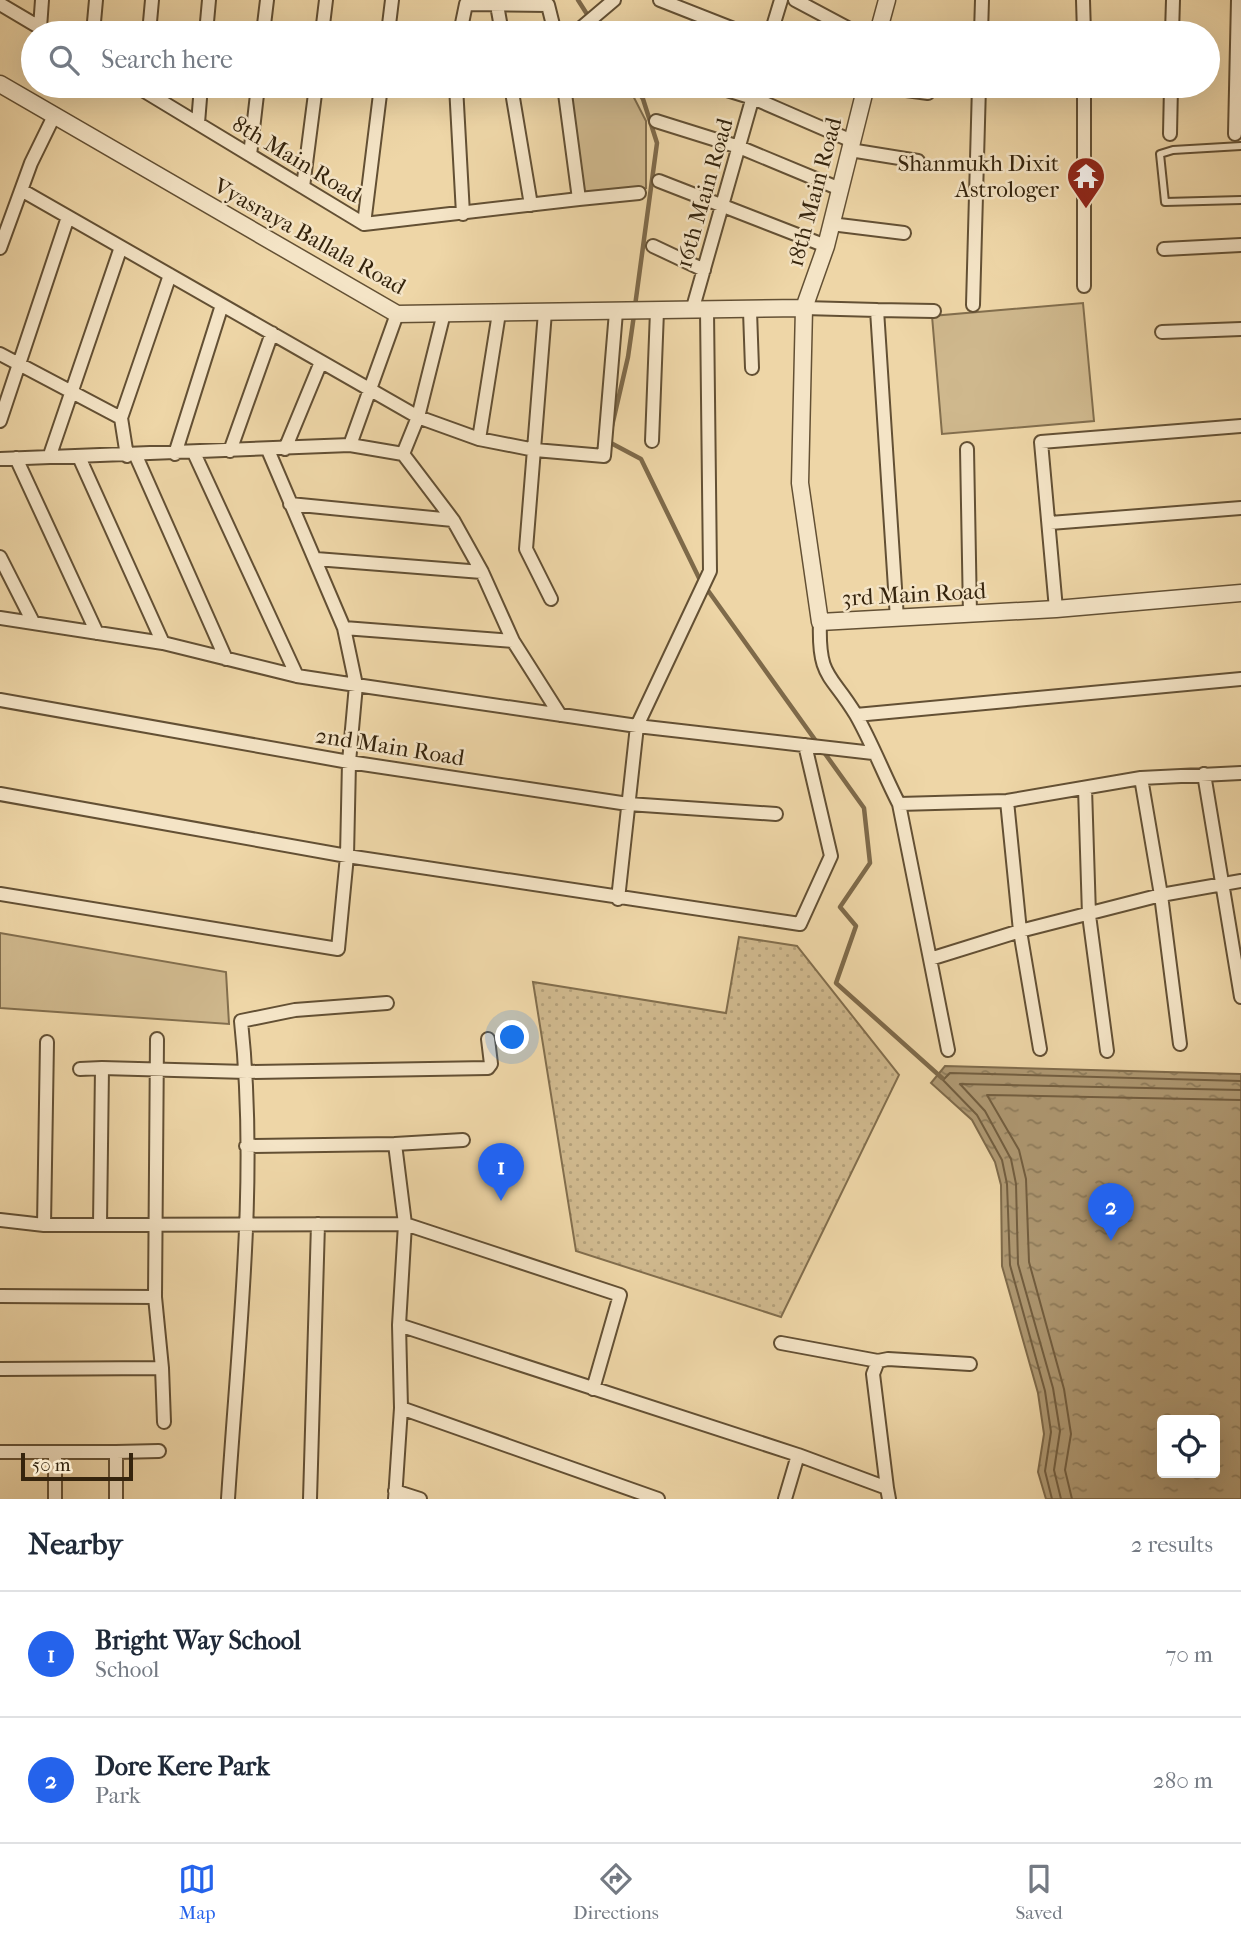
<!DOCTYPE html>
<html lang="en">
<head>
<meta charset="utf-8">
<style>
	:root { --surface:#fff; --page:#f6f6f7; --text:#1f2937; --muted:#747a83; --line:#e0e1e3; --accent:#2563eb }
	body { margin:0; font-family:"IM FELL French Canon",serif; background:var(--page); color:var(--text) }
	.controls { position:absolute; right:21px; bottom:21px; display:grid; overflow:hidden; border-radius:7px; box-shadow:0 7px 28px #0002 }
	.controls button { width:63px; height:63px; display:grid; place-items:center; padding:0; border:0; border-bottom:2px solid var(--line); background:var(--surface); color:var(--text); font:35px sans-serif }
	.scale { position:absolute; left:21px; bottom:18px; width:112px; box-sizing:border-box; padding-left:7px; border:4px solid #35240d; border-top:0; font-size:19px; line-height:24px; white-space:nowrap; color:#35240d; -webkit-text-stroke:5px #f4e4c6; paint-order:stroke }
	.you { position:absolute; left:513px; top:1038px; width:24px; height:24px; margin:-18px; border:5px solid #fff; border-radius:50%; background:#1a73e8; box-shadow:0 0 0 10px #1a73e833 }
	.badge { display:grid; place-items:center; width:46px; height:46px; border-radius:50%; background:var(--accent); color:#fff; font-size:23px; font-weight:700 }
	.pin { position:absolute; translate:-50% -58px; filter:drop-shadow(0 2px 4px #0008) }
	.pin::after { content:''; position:absolute; top:37px; width:24px; height:21px; background:inherit; clip-path:polygon(0 0,100% 0,50% 100%) }
	.list { margin:0; padding:0; list-style:none }
	h2 { display:flex; justify-content:space-between; align-items:center; height:91px; margin:0; padding:0 28px; font-size:30px }
	h2 small { font-size:23px; font-weight:400; color:var(--muted) }
	.list li { display:grid; grid-template-columns:46px 1fr auto; gap:21px; align-items:center; box-sizing:border-box; height:126px; padding:0 28px; border-top:2px solid var(--line) }
	.list b { display:block; font-size:26px; white-space:nowrap }
	.list p { margin:0; font-size:23px; white-space:nowrap; color:var(--muted) }
	.list em { font-size:23px; font-style:normal; color:var(--muted) }
	.icon { flex:none; width:38px; height:38px; fill:none; stroke:currentColor; stroke-width:2; stroke-linecap:round; stroke-linejoin:round }
	.map { position:relative; flex:none; width:1241px; height:1499px; overflow:hidden }
	.search { position:absolute; background:var(--surface); box-shadow:0 7px 28px #0002; left:21px; right:21px; top:21px; height:77px; display:flex; align-items:center; gap:18px; box-sizing:border-box; padding:0 24px; border-radius:38px; color:var(--muted); font-size:26px }
	.sheet { height:343px; background:var(--surface) }
	nav { display:flex; justify-content:space-around; align-items:center; box-sizing:border-box; height:98px; border-top:2px solid var(--line); background:var(--surface); font-size:19px; color:var(--muted) }
	nav a { display:grid; justify-items:center; gap:4px }
	nav .on { color:var(--accent) }
	.map>svg:first-child { display:block }
	.grass { fill:url(#grass-dots); stroke:#826e4d; stroke-width:2 }
	.park { fill:#cfb88d; stroke:#826e4d; stroke-width:2 }
	.water { fill:url(#water-ripples); stroke:#7e6a4a; stroke-width:2; fill-rule:evenodd }
	.lines { fill:none; stroke-linecap:round; stroke-linejoin:round }
	.shore { stroke:#725e40; stroke-width:2 }
	.stream { stroke:#7e6a4a; stroke-width:4.5 }
	.service-casing { stroke:#635034; stroke-width:10 }
	.minor-casing { stroke:#635034; stroke-width:16 }
	.tertiary-casing { stroke:#635034; stroke-width:19 }
	.service { stroke:#f4e4c6; stroke-width:6 }
	.minor { stroke:#f4e4c6; stroke-width:12 }
	.tertiary { stroke:#f4e4c6; stroke-width:16 }
	.labels { text-anchor:middle; stroke-width:5; stroke-linejoin:round; paint-order:stroke }
	.street-label { font-size:23px; fill:#35240d; stroke:#f4e4c6 }
	.poi-label { font-size:23px; fill:#35240d; stroke:#f4e4c6; text-anchor:end }
</style>
</head>
<body>
<div class="map">
<svg width="1241" height="1499" viewBox="0 0 1241 1499">
	<defs>
		<pattern id="grass-dots" width="8" height="8" patternUnits="userSpaceOnUse" patternTransform="scale(1.75)"><rect width="8" height="8" fill="#cfb88d"/><path d="M2 2h.1M6 6h.1" fill="none" stroke="#b29e78" stroke-width="1.8" stroke-linecap="round"/></pattern>
		<pattern id="water-ripples" width="26" height="14" patternUnits="userSpaceOnUse" patternTransform="scale(1.75)"><rect width="26" height="14" fill="#af9973"/><path d="M2 4q2-2 4 0t4 0M15 11q2-2 4 0t4 0" fill="none" stroke="#8f7d5d"/></pattern>
	</defs>
	<rect width="100%" height="100%" fill="#eed6a7"/>
	<filter id="stains"><feTurbulence type="fractalNoise" baseFrequency=".00286" numOctaves="4"/><feColorMatrix values="0 0 0 0 .2 0 0 0 0 .09 0 0 0 0 .02 0 0 0 .5 -.17"/></filter>
	<radialGradient id="worn" r=".72"><stop offset=".6" stop-color="#630" stop-opacity="0"/><stop offset="1" stop-color="#630" stop-opacity=".3"/></radialGradient>
	<!-- grass -->
	<path class="grass" d="M739,937L797,946L899,1075L781,1317L576,1251L533,982L726,1013Z"/>
	<!-- park -->
	<path class="park" d="M568,86H628L646,121V188L583,193Z
		M1083,303L1094,421L942,434L932,316Z
		M0,933L226,972L229,1024L0,1008Z"/>
	<!-- water -->
	<path class="water" d="M945,1066L1241,1074V1499H1046L1038,1472L1044,1434L1038,1393L1002,1266L1001,1185L995,1162L972,1120L931,1083ZM1162,1420H1215V1473H1162Z"/>
	<g class="lines">
		<!-- shore -->
		<path class="shore" d="M1052,1499L1045,1471L1051,1432L1045,1391L1010,1265L1007,1184L1002,1160L977,1115L943,1080L950,1073L1241,1081
			M1061,1499L1054,1470L1060,1431L1053,1388L1018,1264L1016,1184L1011,1159L985,1111L960,1084L1241,1090
			M1072,1499L1065,1470L1071,1434L1064,1389L1029,1262L1026,1179L1019,1150L987,1095L1241,1100"/>
		<!-- stream -->
		<path class="stream" d="M578,0L599,33
			M634,86L643,99L657,143L635,306
			M612,426L628,357L634,315
			M609,442L641,459L699,578L864,808L870,863L840,907L856,926L836,983L942,1078"/>
		<defs>
			<path id="service" d="M1241,146L1173,150L1160,154L1165,202L1241,200"/>
			<path id="minor" d="M660,0L744,33
				M795,0L857,33
				M1083,0L1084,33
				M0,4L49,33
				M497,5L502,33
				M40,28L42,0
				M93,33L96,0
				M149,33L152,0
				M206,33L209,0
				M263,33L267,0
				M322,33L326,0
				M388,33L392,0
				M460,33L466,4L548,5L555,33
				M575,33L614,0
				M771,33L781,0
				M981,33L982,0
				M1172,33L1173,0
				M136,86L364,224
				M456,86L463,214
				M511,86L531,205
				M714,86L753,98L852,141
				M877,86L928,93
				M1084,86V286
				M656,121L739,147L840,189
				M198,123L201,86
				M1170,134L1171,86
				M1235,134L1238,0
				M850,150L918,161
				M250,155L258,86
				M659,181L826,246
				M303,187L316,86
				M23,191L418,417L479,439L535,450L604,456L616,312
				M579,199L639,193
				M364,224L579,199L564,86
				M364,224L381,86
				M831,224L904,233
				M653,246L704,270
				M0,248L31,163L54,116
				M1164,249L1241,245
				M973,305L979,86
				M804,308L877,310L897,619
				M877,310L934,311
				M692,311L756,86
				M750,311L752,368
				M545,312L526,549L551,599
				M1162,332L1241,329
				M0,354L121,418
				M0,421L68,217
				M479,439L499,313
				M652,441L657,311
				M350,445L397,314
				M285,449L321,362
				M967,449L970,614
				M230,451L272,333
				M194,453L297,676
				M175,454L222,305
				M403,454L418,417L444,313
				M50,455L121,247
				M127,456L121,418L170,275
				M136,456L226,659
				M79,457L163,643
				M16,458L97,633
				M0,459L350,445L403,454L453,520L482,572L513,641L560,715
				M290,504L453,520
				M1050,523L1241,508
				M0,557L33,622
				M316,559L482,572
				M1056,609L1041,442L1241,426
				M0,618L163,643L297,676L356,685L637,726L873,753
				M820,622C818,679 831,673 856,715C872,743 884,775 899,804
				M344,628L513,641
				M0,700L349,762L628,804L776,814
				M856,715L1241,679
				M1204,774L1241,997
				M1141,778L1161,895L1020,931L930,959L899,804L1007,801L1141,778L1241,773
				M1085,788L1089,915L1107,1051
				M0,794L347,856L800,924L831,856L805,745
				M1007,801L1020,931L1040,1049
				M0,894L338,949L347,856L349,762L356,685L344,628L268,450
				M618,899L637,726L710,571L707,311
				M930,959L948,1050
				M1180,1044L1161,895L1241,881
				M80,1069L102,1068
				M395,1144L463,1140
				M246,1146L395,1144L405,1224L620,1295L593,1389
				M0,1220L44,1225L405,1224L399,1325L798,1455L785,1499
				M100,1224L102,1068L247,1072L488,1068L491,1064L488,1039
				M44,1225L47,1042
				M0,1296L155,1297
				M781,1343L878,1361
				M162,1368L164,1422
				M0,1369L162,1368L155,1297L157,1039
				M401,1408L658,1499
				M0,1452H116V1499
				M116,1452L159,1451
				M798,1455L887,1488L889,1499
				M887,1488L873,1374L878,1361L888,1359L970,1364
				M395,1491L420,1499
				M55,1499V1452
				M228,1499C238,1341 258,1179 241,1021L295,1010L387,1003
				M310,1499L318,1224
				M395,1499L401,1408L399,1325"/>
			<path id="tertiary" d="M878,33L887,0
				M0,84L397,314L804,308
				M866,86L826,246L804,308L800,483L820,622L1056,609L1241,593"/>
		</defs>
		<!-- service casing -->
		<use href="#service" class="service-casing"/>
		<!-- minor casing -->
		<use href="#minor" class="minor-casing"/>
		<!-- tertiary casing -->
		<use href="#tertiary" class="tertiary-casing"/>
		<!-- service -->
		<use href="#service" class="service"/>
		<!-- minor -->
		<use href="#minor" class="minor"/>
		<!-- tertiary -->
		<use href="#tertiary" class="tertiary"/>
	</g>
	<!-- icons -->
	<defs>
		<symbol id="temple-pin" viewBox="-11 -11 22 30"><path d="M0 17L-7.5 6A9.5 9.5 0 1 1 7.5 6Z" fill="#8f2418" stroke="#f4e4c6"/><path d="M0-6L5-2H3V0L6.5 2.5H4V6H1.5V3h-3V6H-4V2.5H-6.5L-3 0V-2H-5Z" fill="#fff"/></symbol>
	</defs>
	<g fill-rule="evenodd">
		<use href="#temple-pin" x="1064" y="154" width="44" height="60"/>
	</g>
	<g class="labels">
		<!-- street labels -->
		<g class="street-label">
			<text transform="translate(297 159) rotate(31)" y="8">8th Main Road</text>
			<text transform="translate(814 192) rotate(-75)" y="8">18th Main Road</text>
			<text transform="translate(704 193) rotate(-74)" y="8">16th Main Road</text>
			<text transform="translate(310 236) rotate(29)" y="8">Vyasraya Ballala Road</text>
			<text transform="translate(914 594) rotate(-3)" y="8">3rd Main Road</text>
			<text transform="translate(390 746) rotate(9)" y="8">2nd Main Road</text>
		</g>
		<!-- poi labels -->
		<g class="poi-label">
			<text x="1059" y="171">Shanmukh Dixit<tspan x="1059" dy="26">Astrologer</tspan></text>
		</g>
	</g>
	<rect width="100%" height="100%" filter="url(#stains)"/>
	<rect width="100%" height="100%" fill="url(#worn)"/>
</svg>
<div class="controls">
<button><svg class="icon" aria-label="locate" viewBox="0 0 24 24"><circle cx="12" cy="12" r="6"/><path d="M12 2v4M12 18v4M2 12h4M18 12h4"/></svg></button>
</div>
<div class="scale">50 m</div>
<div class="you"></div>
<div class="pin badge" style="left:501px;top:1201px">1</div>
<div class="pin badge" style="left:1111px;top:1241px">2</div>
<div class="search"><svg class="icon" aria-label="search" viewBox="0 0 24 24"><circle cx="10" cy="10" r="6"/><path d="M15 15l6 6"/></svg>Search here</div>
</div>
<section class="sheet">
<h2>Nearby<small>2 results</small></h2>
<ul class="list">
<li><span class="badge">1</span><div><b>Bright Way School</b><p>School</p></div><em>70 m</em></li>
<li><span class="badge">2</span><div><b>Dore Kere Park</b><p>Park</p></div><em>280 m</em></li>
</ul>
</section>
<nav>
<a class="on"><svg class="icon" aria-label="map" viewBox="0 0 24 24"><path d="M3 6l6-2 6 2 6-2v14l-6 2-6-2-6 2zM9 4v14M15 6v14"/></svg>Map</a>
<a><svg class="icon" aria-label="directions" viewBox="0 0 24 24"><path d="M12 3l9 9-9 9-9-9zM9 14v-3h6M13 9l2 2-2 2"/></svg>Directions</a>
<a><svg class="icon" aria-label="saved" viewBox="0 0 24 24"><path d="M7 4h10v16l-5-4-5 4z"/></svg>Saved</a>
</nav>
</body>
</html>
